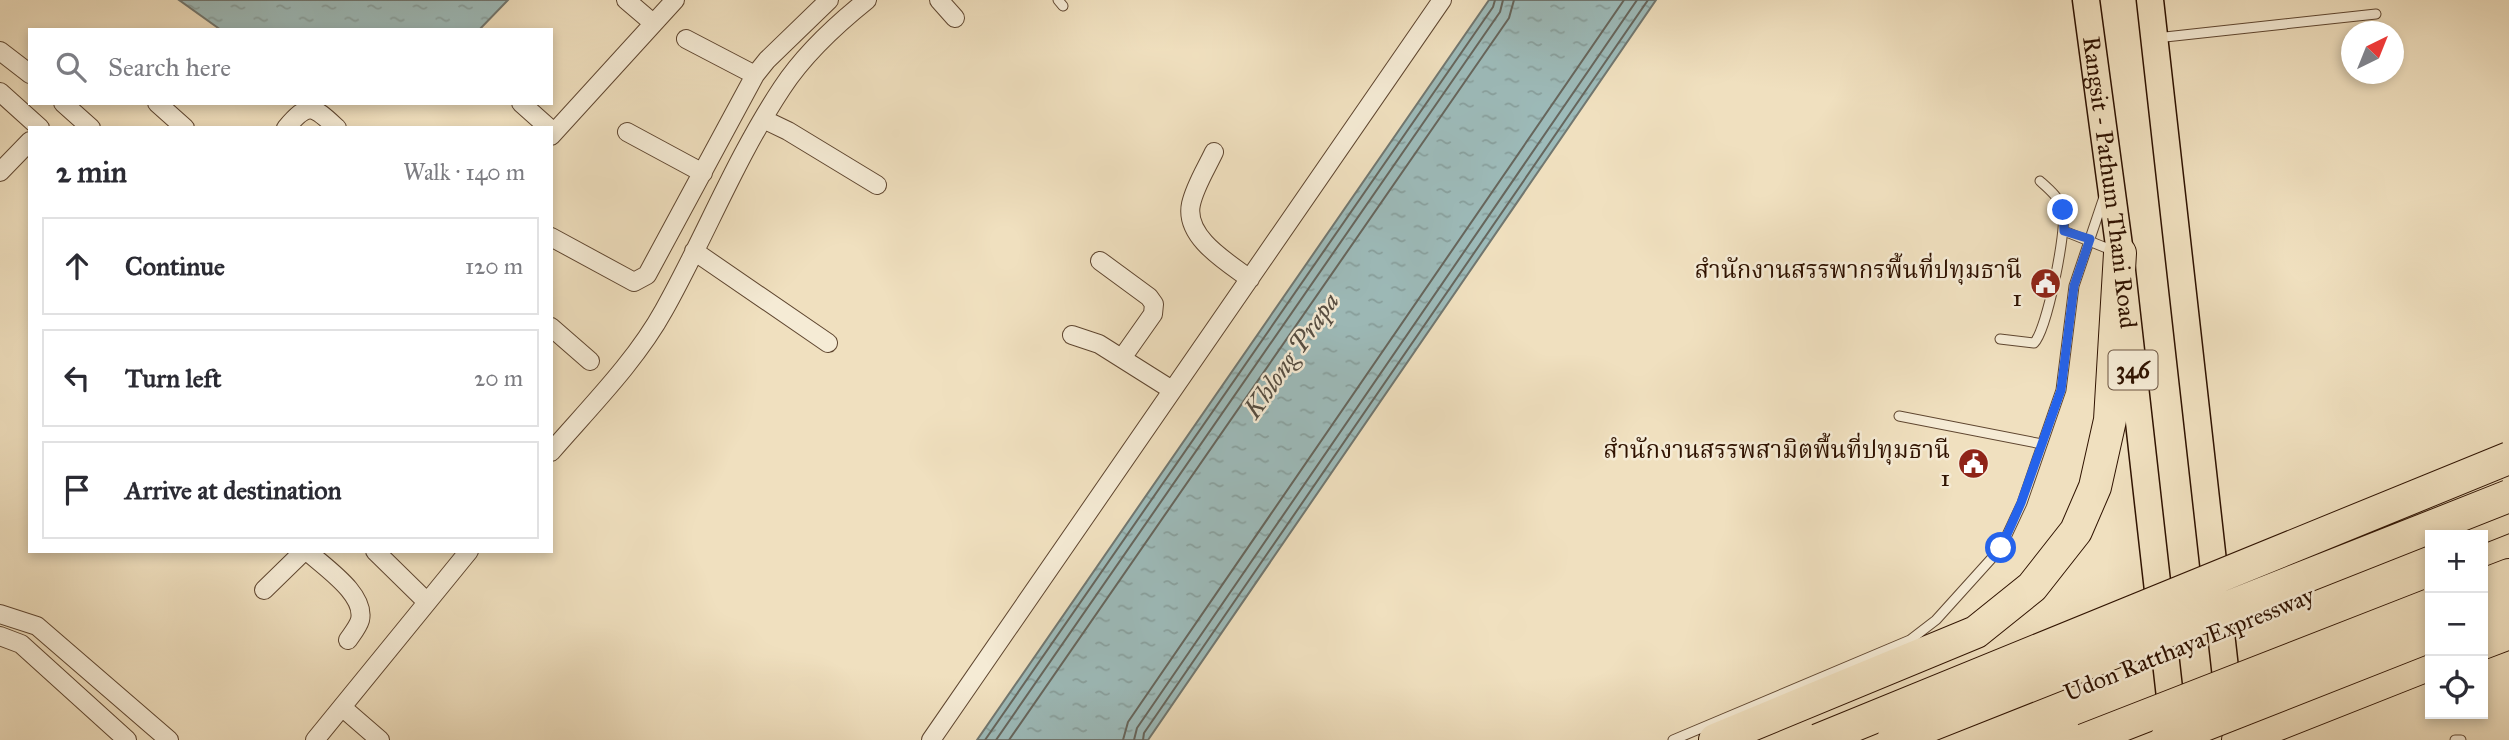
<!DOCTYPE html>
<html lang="en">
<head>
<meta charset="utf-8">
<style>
	:root { --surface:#fff; --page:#f2f2f3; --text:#2b2b33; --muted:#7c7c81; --line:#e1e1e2 }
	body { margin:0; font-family:"IM FELL Great Primer","Noto Serif Thai",serif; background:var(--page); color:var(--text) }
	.controls { position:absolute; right:21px; bottom:21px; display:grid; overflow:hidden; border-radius:0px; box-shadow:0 4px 10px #0003 }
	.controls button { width:63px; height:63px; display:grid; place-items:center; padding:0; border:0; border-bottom:2px solid var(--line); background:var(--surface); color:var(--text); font:35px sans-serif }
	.compass { position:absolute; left:2341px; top:21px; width:63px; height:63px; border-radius:50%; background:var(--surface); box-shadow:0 4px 10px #0003; rotate:43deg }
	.stop { position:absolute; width:21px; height:21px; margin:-16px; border:5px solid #2563eb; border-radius:50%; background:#fff }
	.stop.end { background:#2563eb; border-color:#fff; box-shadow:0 2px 7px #0008 }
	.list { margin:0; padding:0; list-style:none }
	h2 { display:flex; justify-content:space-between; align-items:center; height:91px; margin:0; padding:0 28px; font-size:30px }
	h2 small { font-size:23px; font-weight:400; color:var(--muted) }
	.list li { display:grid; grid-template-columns:46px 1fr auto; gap:21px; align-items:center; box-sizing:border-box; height:98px; margin:0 14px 14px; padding:0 14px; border:2px solid var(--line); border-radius:0px }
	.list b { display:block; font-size:26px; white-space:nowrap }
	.list em { font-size:23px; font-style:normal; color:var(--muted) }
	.icon { flex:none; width:38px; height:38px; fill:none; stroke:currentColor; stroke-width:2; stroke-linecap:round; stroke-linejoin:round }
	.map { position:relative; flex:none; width:2509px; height:740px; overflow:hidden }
	.search { position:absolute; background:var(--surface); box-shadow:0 4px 10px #0003; left:28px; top:28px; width:525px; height:77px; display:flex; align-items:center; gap:18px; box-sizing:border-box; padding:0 24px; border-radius:0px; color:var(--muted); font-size:26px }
	.panel { position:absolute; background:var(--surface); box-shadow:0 4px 10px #0003; left:28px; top:126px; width:525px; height:427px; border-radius:0px }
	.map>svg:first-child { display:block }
	.water { fill:url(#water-ripples); stroke:#717770; stroke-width:2 }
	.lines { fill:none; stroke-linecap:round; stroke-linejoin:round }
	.shore { stroke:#66665d; stroke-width:2 }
	.lane-casing { stroke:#5f4630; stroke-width:11 }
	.street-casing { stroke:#5f4630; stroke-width:20 }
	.primary-casing { stroke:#2f1200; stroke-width:29 }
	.highway-casing { stroke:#2f1200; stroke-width:34 }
	.lane { stroke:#f5ebd5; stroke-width:9 }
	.street { stroke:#f5ebd5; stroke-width:18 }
	.primary { stroke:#f0e0bf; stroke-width:26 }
	.highway { stroke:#f0e0bf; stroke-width:32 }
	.highway-bridge-casing { stroke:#2f1200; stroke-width:34; stroke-linecap:butt }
	.highway-bridge { stroke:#f0e0bf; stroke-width:32 }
	.route { stroke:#2563eb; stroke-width:9 }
	.labels { text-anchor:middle; stroke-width:5; stroke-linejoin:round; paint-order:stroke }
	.shield { fill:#f5ebd5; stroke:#6a5340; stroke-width:2 }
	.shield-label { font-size:23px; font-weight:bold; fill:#2f1200 }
	.street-label { font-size:24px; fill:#2f1200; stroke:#f5ebd5 }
	.poi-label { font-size:24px; fill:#2f1200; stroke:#f5ebd5; text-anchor:end }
	.water-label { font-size:26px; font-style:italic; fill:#564d41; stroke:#f5ebd5 }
</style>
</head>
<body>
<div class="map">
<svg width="2509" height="740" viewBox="0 0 2509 740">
	<defs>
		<pattern id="water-ripples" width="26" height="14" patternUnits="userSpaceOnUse" patternTransform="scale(1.75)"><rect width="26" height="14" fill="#9dbbba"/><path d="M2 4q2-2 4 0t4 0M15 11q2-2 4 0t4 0" fill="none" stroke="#88a09e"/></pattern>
	</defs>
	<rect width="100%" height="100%" fill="#f0e0bf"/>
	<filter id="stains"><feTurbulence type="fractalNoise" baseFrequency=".00286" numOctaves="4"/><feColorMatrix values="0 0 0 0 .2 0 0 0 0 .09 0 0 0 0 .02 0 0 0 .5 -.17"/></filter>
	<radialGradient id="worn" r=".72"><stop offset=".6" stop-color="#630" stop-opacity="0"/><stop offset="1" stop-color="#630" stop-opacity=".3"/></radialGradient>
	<!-- water -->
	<path class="water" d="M179,0H508L479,30H221Z
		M1489,0H1656L1148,740H977Z"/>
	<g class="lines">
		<!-- shore -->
		<path class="shore" d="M985,740L1493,7L1495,0
			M996,740L1500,12L1503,0
			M1009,740L1509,18L1514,0
			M1123,740L1128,722L1624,0
			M1134,740L1137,728L1637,0
			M1143,740L1144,733L1648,0"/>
		<defs>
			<path id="lane" d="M1058,0L1063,6
				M2156,38L2376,14
				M2064,231L2114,251
				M2000,339L2034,343C2047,330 2067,230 2063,211C2060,198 2049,189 2040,181
				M1899,416L2042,444
				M1673,740L1910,640L1936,620L2001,548L2022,503L2061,390L2074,286L2104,197
				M2455,740H2461"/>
			<path id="street" d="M626,0L653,23
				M939,0L955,18
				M686,39L755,75
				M0,51L30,74
				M0,92L40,128
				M63,103L91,128
				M157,103L185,128
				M521,103L549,128
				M763,119L788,131L877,185
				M286,128C309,101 313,106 337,128
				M627,132L703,173
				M551,136L675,0
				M1214,152C1206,169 1195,186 1191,204C1184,237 1227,262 1250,279
				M0,172L30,141
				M551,237L634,282L647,275L755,75L767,60L829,0
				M694,251L828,343
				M1100,261L1149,297L1154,304L1153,314L1122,358
				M551,327L590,361
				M1072,335L1099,344L1172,390
				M551,452C589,408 636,361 664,310C705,237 735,159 782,88C803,56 837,24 867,0
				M307,551C324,567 366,594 360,620C358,627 352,634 348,640
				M375,551L427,602
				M264,590L304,551
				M0,614L37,626L169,740
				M0,636L21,644L127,740
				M343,708L380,740
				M315,740L469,551
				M931,740L1442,0"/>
			<g id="primary">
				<path id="s1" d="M2086,0L2120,253L2173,724"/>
				<path d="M2150,0L2229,704"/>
			</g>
			<path id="highway" d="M2461,535L2509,516
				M2483,585L2509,575
				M2483,615L2509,605
				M2483,643L2509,633
				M1715,740L1976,632L2032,587L2076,531L2095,487L2110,420L2120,253
				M2238,740L2430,664"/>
		</defs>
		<!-- lane casing -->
		<use href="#lane" class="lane-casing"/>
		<!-- street casing -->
		<use href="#street" class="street-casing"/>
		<!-- primary casing -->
		<use href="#primary" class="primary-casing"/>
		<!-- highway casing -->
		<use href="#highway" class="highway-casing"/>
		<!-- lane -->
		<use href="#lane" class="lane"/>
		<!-- street -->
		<use href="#street" class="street"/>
		<!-- primary -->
		<use href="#primary" class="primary"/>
		<!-- highway -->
		<use href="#highway" class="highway"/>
		<defs>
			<path id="highway-bridge" d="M1818,740L2509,458
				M1893,740L2509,496
				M2084,740L2430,605
				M2166,740L2430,636"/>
		</defs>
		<!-- highway-bridge casing -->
		<use href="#highway-bridge" class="highway-bridge-casing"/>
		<!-- highway-bridge -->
		<use href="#highway-bridge" class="highway-bridge"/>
	</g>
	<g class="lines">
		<!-- route -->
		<path class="route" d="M2001,548L2021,503L2061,390L2074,286L2090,239L2064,231L2063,210"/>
	</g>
	<!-- icons -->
	<defs>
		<symbol id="civic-disc" viewBox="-11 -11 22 22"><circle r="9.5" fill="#8f2418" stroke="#f5ebd5"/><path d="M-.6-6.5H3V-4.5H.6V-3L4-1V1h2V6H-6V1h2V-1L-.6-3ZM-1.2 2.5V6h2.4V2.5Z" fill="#fff"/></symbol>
	</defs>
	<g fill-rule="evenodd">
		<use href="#civic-disc" x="2028" y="266" width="35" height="35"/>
		<use href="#civic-disc" x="1956" y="446" width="35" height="35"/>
	</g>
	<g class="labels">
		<!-- shield labels -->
		<rect class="shield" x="2108.5" y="350.5" width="49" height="39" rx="5"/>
		<g class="shield-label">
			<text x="2133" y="378">346</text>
		</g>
		<!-- street labels -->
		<g class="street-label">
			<text dy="8" stroke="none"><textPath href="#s1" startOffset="184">Rangsit - Pathum Thani Road</textPath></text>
			<text transform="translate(2189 644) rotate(-22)" y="8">Udon Ratthaya Expressway</text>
		</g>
		<!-- poi labels -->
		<g class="poi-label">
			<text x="2022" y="278">สำนักงานสรรพากรพื้นที่ปทุมธานี<tspan x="2022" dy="28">1</tspan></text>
			<text x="1950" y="458">สำนักงานสรรพสามิตพื้นที่ปทุมธานี<tspan x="1950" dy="28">1</tspan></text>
		</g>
		<!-- water labels -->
		<g class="water-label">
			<text transform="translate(1291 355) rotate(-55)" y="9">Khlong Prapa</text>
		</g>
	</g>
	<rect width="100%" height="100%" filter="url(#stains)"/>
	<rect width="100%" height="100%" fill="url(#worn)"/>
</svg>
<div class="controls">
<button>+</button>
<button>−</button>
<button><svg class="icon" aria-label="locate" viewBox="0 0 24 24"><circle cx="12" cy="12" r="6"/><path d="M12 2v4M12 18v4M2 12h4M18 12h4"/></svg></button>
</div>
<svg class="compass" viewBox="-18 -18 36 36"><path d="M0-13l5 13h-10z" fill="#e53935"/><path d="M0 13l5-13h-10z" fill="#7c7c81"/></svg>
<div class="stop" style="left:2001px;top:548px"></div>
<div class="stop end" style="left:2063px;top:210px"></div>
<div class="search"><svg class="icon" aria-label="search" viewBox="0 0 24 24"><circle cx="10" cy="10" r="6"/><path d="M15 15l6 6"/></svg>Search here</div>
<section class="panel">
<h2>2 min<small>Walk · 140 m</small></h2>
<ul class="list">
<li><svg class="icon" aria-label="ahead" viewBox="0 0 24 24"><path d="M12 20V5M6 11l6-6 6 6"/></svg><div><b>Continue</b></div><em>120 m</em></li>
<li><svg class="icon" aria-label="left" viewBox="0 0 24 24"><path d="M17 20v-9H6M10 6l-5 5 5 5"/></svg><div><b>Turn left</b></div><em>20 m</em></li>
<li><svg class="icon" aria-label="arrive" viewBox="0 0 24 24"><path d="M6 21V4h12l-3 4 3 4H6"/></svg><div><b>Arrive at destination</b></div></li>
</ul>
</section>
</div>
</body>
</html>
